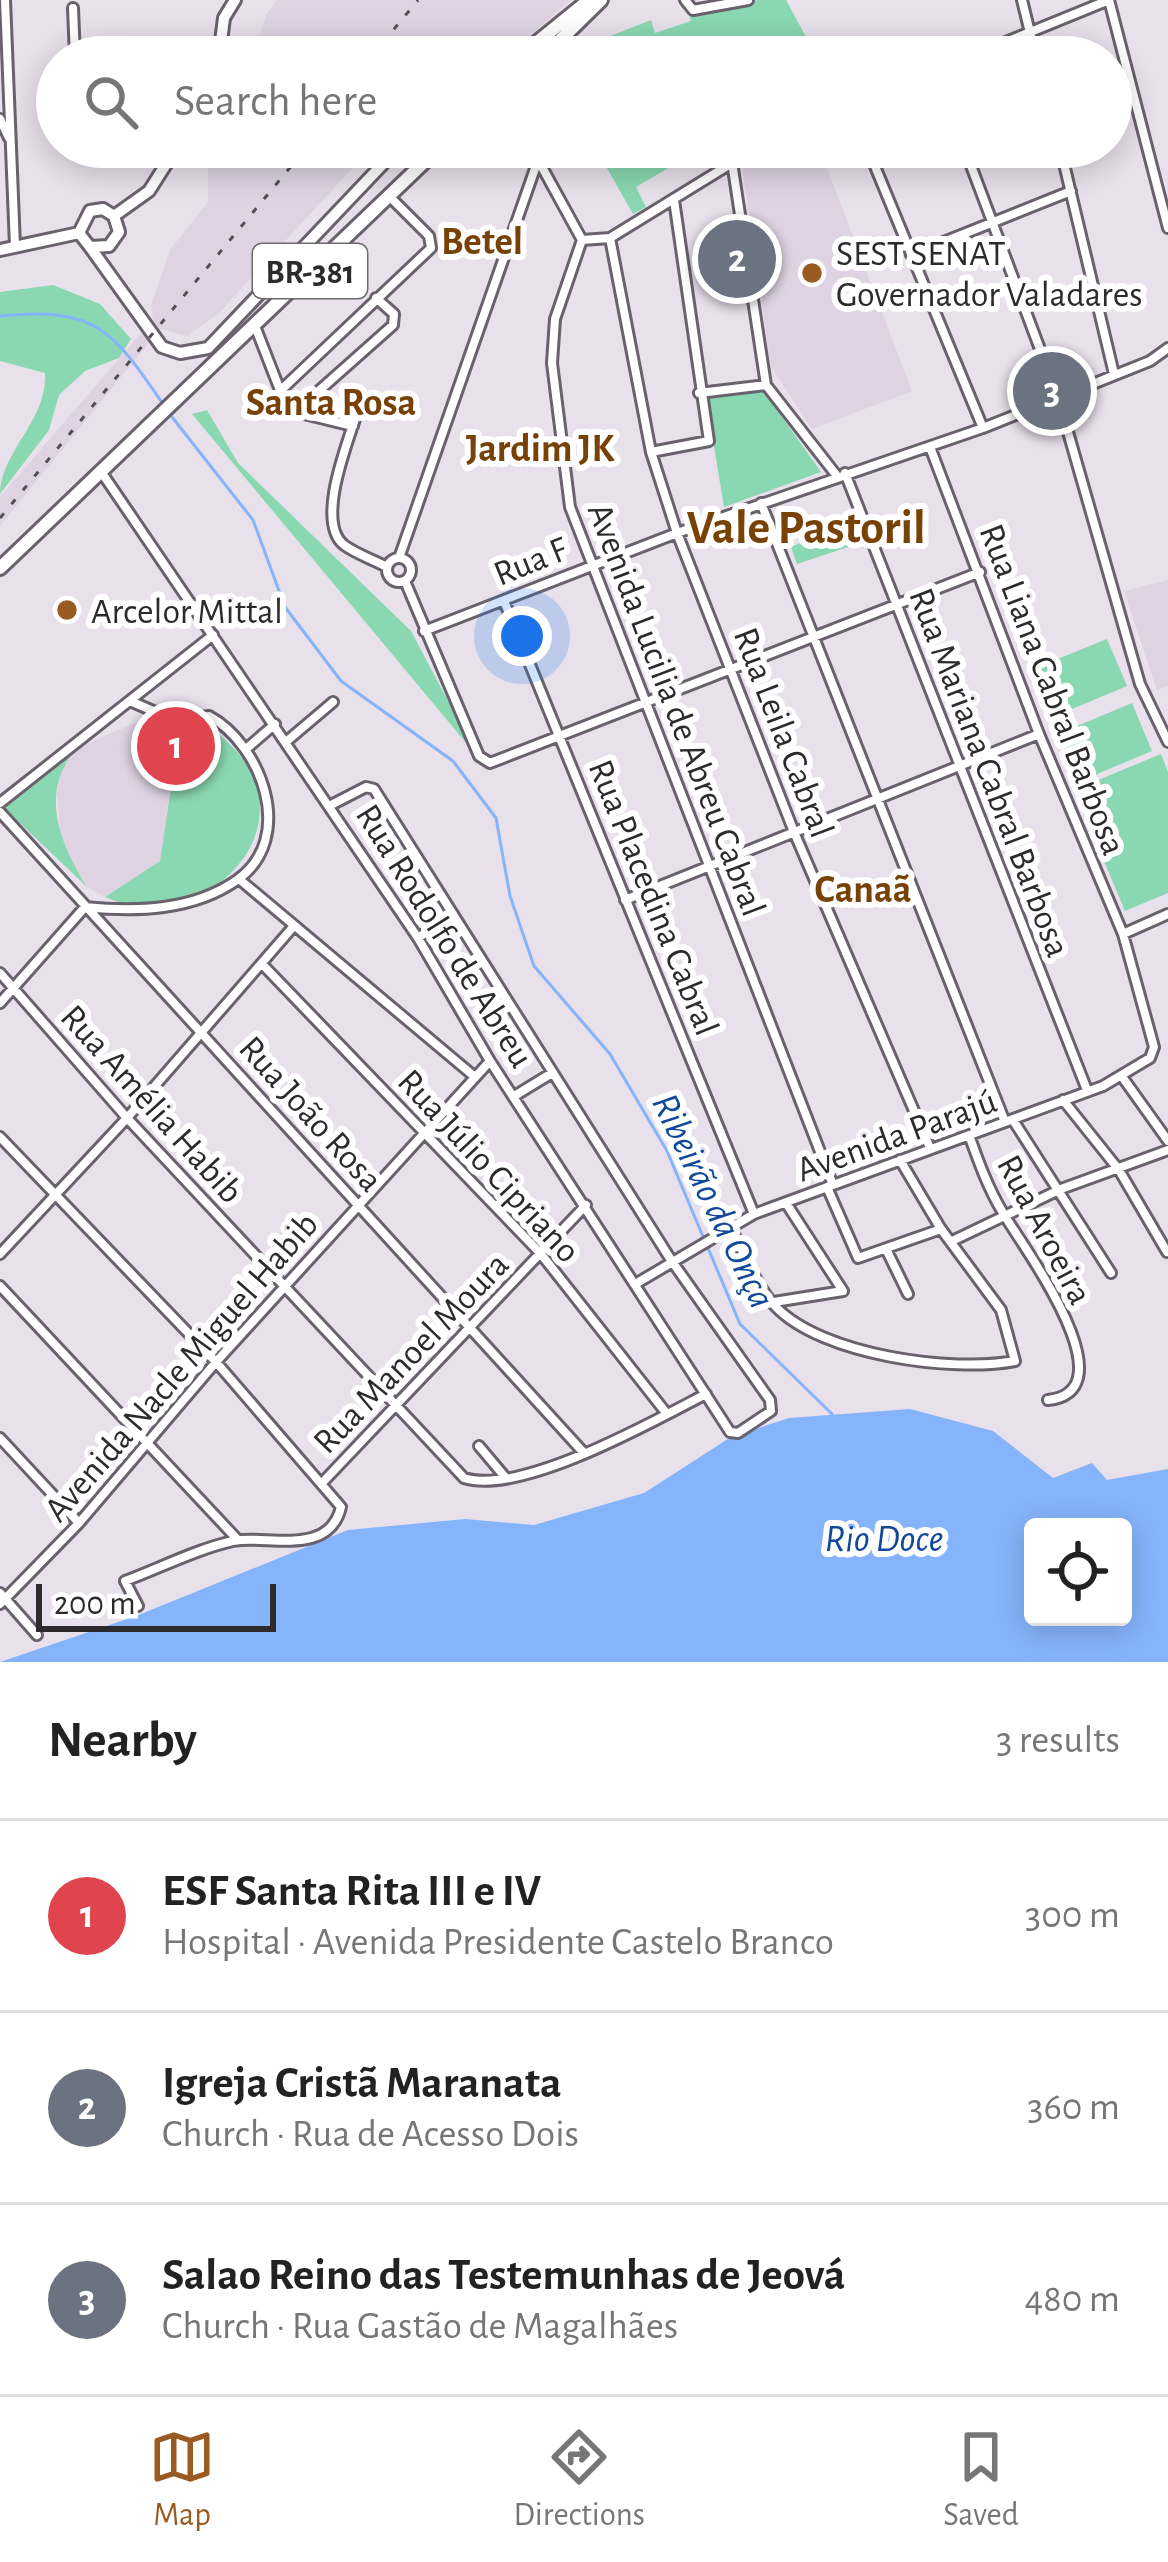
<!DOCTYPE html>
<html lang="en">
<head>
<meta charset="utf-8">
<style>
	:root { --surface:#fff; --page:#f2f2f2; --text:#222; --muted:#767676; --line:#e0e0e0; --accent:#995b21 }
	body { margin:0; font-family:"Alegreya Sans",sans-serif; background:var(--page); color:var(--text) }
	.controls { position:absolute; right:36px; bottom:36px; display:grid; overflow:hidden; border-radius:12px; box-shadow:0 6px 30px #0003 }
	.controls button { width:108px; height:108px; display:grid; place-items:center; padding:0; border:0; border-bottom:3px solid var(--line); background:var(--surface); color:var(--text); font:60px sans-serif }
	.scale { position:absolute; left:36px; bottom:30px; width:240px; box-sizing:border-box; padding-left:12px; border:6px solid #2d2a2e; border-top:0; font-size:33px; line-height:42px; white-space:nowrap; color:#2d2a2e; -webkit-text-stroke:9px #fff; paint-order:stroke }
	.you { position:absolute; left:522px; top:636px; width:42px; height:42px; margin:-30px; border:9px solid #fff; border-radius:50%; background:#1a73e8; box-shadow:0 0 0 18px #1a73e833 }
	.badge { display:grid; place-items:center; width:78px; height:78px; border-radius:50%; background:var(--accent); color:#fff; font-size:39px; font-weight:700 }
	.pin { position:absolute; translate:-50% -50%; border:6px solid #fff; box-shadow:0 3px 12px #0006 }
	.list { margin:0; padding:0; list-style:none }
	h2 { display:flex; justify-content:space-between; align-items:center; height:156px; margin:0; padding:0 48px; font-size:51px }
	h2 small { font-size:39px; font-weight:400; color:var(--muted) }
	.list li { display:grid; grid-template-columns:78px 1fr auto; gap:36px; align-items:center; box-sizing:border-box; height:192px; padding:0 48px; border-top:3px solid var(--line) }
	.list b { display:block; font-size:45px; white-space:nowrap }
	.list p { margin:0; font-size:39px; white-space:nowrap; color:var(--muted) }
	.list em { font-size:39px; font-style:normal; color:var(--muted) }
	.icon { flex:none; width:66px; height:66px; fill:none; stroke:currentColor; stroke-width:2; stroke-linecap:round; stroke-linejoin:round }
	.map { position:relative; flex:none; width:1168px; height:1662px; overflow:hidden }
	.search { position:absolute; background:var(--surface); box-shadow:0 6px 30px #0003; left:36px; right:36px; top:36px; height:132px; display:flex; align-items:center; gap:30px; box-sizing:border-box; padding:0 42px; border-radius:66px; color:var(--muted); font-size:45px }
	.sheet { height:732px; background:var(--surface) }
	nav { display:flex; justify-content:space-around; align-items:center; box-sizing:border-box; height:168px; border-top:3px solid var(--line); background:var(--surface); font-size:33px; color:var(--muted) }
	nav a { display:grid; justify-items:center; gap:6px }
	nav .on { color:var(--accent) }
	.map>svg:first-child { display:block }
	.built { fill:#dfd3e3 }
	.green { fill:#8ad8b1 }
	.water { fill:#86b4fb; fill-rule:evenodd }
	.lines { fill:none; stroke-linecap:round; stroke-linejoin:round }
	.stream { stroke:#86b4fb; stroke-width:3 }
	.street-casing { stroke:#69616b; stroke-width:14 }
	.secondary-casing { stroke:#69616b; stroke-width:16 }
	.primary-casing { stroke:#69616b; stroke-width:18 }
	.street { stroke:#fff; stroke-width:8 }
	.secondary { stroke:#fff; stroke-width:10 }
	.primary { stroke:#fff; stroke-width:12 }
	.rail { stroke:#524e53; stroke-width:3; stroke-dasharray:6 12; stroke-linecap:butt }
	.poi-dot { fill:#995b21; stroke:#fff; stroke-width:4.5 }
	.labels { text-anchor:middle; stroke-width:12; stroke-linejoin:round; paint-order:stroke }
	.shield { fill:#fff; stroke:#6c6a6d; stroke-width:3 }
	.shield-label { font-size:33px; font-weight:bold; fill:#2d2a2e }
	.poi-label { font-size:36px; fill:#2d2a2e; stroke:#fff; text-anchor:start }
	.street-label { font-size:36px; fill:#2d2a2e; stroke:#fff }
	.neighbourhood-label { font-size:39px; font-weight:bold; fill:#784105; stroke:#fff }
	.water-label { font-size:39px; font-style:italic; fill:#10499a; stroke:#fff }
	.district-label { font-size:48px; font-weight:bold; fill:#784105; stroke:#fff }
</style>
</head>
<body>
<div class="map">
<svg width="1168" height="1662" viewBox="0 0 1168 1662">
	<rect width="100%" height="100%" fill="#e8e0eb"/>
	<!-- built -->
	<path class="built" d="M277,0H571L528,37L480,44L461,57H253L266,15Z
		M221,147H372L219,313L187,336L160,329L0,526V497L153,319L151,305L170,250L208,202V169Z
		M775,147H819L912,391L812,429L771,367L742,165Z
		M1168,580V686L1157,690L1124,591Z
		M135,723L207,726L203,769L173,768L160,861L105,897L87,887L61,844L57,792L64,763L77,748Z"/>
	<!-- green -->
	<path class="green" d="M757,0H786L817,57H557L651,20L655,33L691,21L689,13Z
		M595,147H704L636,187L646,207L633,214Z
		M53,285L100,304L131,339L119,358L85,371L59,395L49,430L0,494C0,452 48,420 45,373L0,361V292Z
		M763,390L821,472L724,507L706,398Z
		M207,410L238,463L411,631L477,756L192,414Z
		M857,519L866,541L797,564L791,547Z
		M1107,639L1127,686L1053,717L1033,669Z
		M1132,703L1152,751L1078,782L1058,734Z
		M207,726C331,808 212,943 105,897L160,861L174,767L203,769Z
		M77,748C38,793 60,843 87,887L3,807Z
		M1161,754L1168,772V893L1125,911L1074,790Z"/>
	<!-- water -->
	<path class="water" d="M910,1409L993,1431L1053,1478L1092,1463L1107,1480L1168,1469V1662H0L136,1616L348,1530L465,1519L534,1525L644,1493L731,1437L789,1418ZM1033,1527H1123V1617H1033Z"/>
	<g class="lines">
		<!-- stream -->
		<path class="stream" d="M0,316C96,306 113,331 163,404
			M168,412L253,520L285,607L341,681L453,761L496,818L510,896L534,966L610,1054L667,1151L704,1239
			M708,1248L740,1324L832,1414"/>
		<defs>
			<path id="street" d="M5,0L15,246
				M685,0L693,10L748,0
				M1022,0L1036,57
				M1109,0L1168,228
				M73,8L75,57
				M969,57L1109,0
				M0,119L9,138
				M531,147L582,240
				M867,147L983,428
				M964,147L1058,397L1140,684L1168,742
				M1060,147L1114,374
				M732,162L766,385L837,476
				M610,238L651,452L677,533L794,832L930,1148
				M582,240L555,319L552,363L570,507L833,1185
				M582,240L610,238L758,147
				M911,255L1071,191
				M255,326L285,403L295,412
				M280,391L431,248L429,236L388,195
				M699,393L766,385
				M359,407C350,437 314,521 344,545C356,554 374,560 387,567
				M295,412L393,325L394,314L376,298
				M296,412L353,426
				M651,452L709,441L674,200
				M102,473L418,938L490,1061L730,1432L738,1433L771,1411L770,1400L671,1260L374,789L366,787L331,805
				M845,473L1087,1090
				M761,503L1005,1122
				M399,558L538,160
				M387 570a12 12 0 1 1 24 0a12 12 0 1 1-24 0Z
				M405,581L479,756L490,763L980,572
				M504,601L754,1214
				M424,631L677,533L983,428L1150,361L1168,348
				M287,741L333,702
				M246,749L275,724
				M0,803L213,635
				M0,812L583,1452
				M239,879L475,1077
				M625,900L1039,734
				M1123,934L1168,914
				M418,938L453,914
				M262,964L541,1254L667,1414
				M0,973L127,1118L464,1478C521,1496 654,1421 706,1394
				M0,1003L85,907C136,912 193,911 237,880C297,838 261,744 209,716L174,720L130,701
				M1123,1078L1168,1141
				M516,1095L552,1073
				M1063,1100L1119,1170L1167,1252
				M1013,1120L1111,1273
				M969,1135C979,1163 988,1188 1003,1213C1021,1244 1132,1391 1048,1400
				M0,1137L216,1362L341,1507C329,1558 266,1534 233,1541C197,1549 160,1568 125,1581L138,1606
				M827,1187L858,1258L941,1229
				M730,1226C744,1252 755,1285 776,1307C822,1355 952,1373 1015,1361L1001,1310L941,1229L900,1160
				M952,1241L1061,1189L1168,1150
				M886,1249L908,1294
				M0,1254L127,1118L293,927
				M637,1283L754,1214L1103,1086L1150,1058L1154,1047L1123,934L1039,734L930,447
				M0,1286L237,1539
				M774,1302L843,1291L786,1203
				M0,1438L79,1523
				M479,1446L505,1477
				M322,1483L586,1205
				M0,1593L37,1635
				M0,1604L79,1523L216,1362L490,1061"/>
			<path id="secondary" d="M219,57L224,18L235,0
				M114,216L149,191L177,147
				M79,233L90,211L103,209L114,216
				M79,233L90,247L109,246
				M109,246L119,232L114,216
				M90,247L162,347L180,353L208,348L399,147
				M0,250L79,233"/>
			<path id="primary" d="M519,57L589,0
				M543,57L601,0
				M0,568L440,147"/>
		</defs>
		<!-- street casing -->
		<use href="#street" class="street-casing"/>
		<!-- secondary casing -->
		<use href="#secondary" class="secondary-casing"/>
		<!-- primary casing -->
		<use href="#primary" class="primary-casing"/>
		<!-- street -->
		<use href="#street" class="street"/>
		<!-- secondary -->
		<use href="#secondary" class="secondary"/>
		<!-- primary -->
		<use href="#primary" class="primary"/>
		<!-- rail -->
		<path class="rail" d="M371,57L418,0
			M0,518L307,147"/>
	</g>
	<!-- markers -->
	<g class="poi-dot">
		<circle cx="812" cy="273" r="12"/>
		<circle cx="67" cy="610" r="12"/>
	</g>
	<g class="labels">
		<!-- shield labels -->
		<rect class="shield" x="253" y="244" width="114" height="54" rx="9"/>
		<g class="shield-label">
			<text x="310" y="283">BR-381</text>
		</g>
		<!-- poi labels -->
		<g class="poi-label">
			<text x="836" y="265">SEST SENAT<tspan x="836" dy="41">Governador Valadares</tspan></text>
			<text x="91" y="623">Arcelor Mittal</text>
		</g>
		<!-- street labels -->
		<g class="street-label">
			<text transform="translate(530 560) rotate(-22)" y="13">Rua F</text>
			<text transform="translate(1054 689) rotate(69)" y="13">Rua Liana Cabral Barbosa</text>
			<text transform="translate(678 709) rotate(69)" y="13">Avenida Lucilia de Abreu Cabral</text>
			<text transform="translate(785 732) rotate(69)" y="13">Rua Leila Cabral</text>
			<text transform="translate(991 772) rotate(69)" y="13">Rua Mariana Cabral Barbosa</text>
			<text transform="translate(655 897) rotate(68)" y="13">Rua Placedina Cabral</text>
			<text transform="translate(446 935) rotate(58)" y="13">Rua Rodolfo de Abreu</text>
			<text transform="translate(153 1103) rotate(48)" y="13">Rua Amélia Habib</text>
			<text transform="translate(312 1113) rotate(48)" y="13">Rua João Rosa</text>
			<text transform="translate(896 1134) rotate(-20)" y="13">Avenida Parajú</text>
			<text transform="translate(490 1165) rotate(47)" y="13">Rua Júlio Cipriano</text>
			<text transform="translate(1046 1229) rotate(62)" y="13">Rua Aroeira</text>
			<text transform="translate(410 1352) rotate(-46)" y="13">Rua Manoel Moura</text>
			<text transform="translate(180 1366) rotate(-49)" y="13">Avenida Nacle Miguel Habib</text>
		</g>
		<!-- neighbourhood labels -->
		<g class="neighbourhood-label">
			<text x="482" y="254">Betel</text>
			<text x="331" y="415">Santa Rosa</text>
			<text x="540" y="461">Jardim JK</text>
			<text x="863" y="902">Canaã</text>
		</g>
		<!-- water labels -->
		<g class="water-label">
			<text transform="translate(715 1200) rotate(64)" y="14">Ribeirão da Onça</text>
			<text x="884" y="1551">Rio Doce</text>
		</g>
		<!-- district labels -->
		<g class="district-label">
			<text x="806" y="543">Vale Pastoril</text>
		</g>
	</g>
</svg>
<div class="controls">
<button><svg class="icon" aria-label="locate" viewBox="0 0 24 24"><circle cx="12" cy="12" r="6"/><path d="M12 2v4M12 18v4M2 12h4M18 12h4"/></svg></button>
</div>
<div class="scale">200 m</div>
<div class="you"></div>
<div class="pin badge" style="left:176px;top:746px;background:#e0444e">1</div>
<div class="pin badge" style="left:737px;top:259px;background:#6b7280">2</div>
<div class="pin badge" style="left:1052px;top:391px;background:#6b7280">3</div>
<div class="search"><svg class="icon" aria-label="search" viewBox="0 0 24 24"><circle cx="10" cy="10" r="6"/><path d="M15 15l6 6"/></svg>Search here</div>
</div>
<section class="sheet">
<h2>Nearby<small>3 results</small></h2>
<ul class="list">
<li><span class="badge" style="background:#e0444e">1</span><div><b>ESF Santa Rita III e IV</b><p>Hospital · Avenida Presidente Castelo Branco</p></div><em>300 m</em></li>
<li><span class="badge" style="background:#6b7280">2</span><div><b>Igreja Cristã Maranata</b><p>Church · Rua de Acesso Dois</p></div><em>360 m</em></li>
<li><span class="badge" style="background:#6b7280">3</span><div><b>Salao Reino das Testemunhas de Jeová</b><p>Church · Rua Gastão de Magalhães</p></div><em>480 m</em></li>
</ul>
</section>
<nav>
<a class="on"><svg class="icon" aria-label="map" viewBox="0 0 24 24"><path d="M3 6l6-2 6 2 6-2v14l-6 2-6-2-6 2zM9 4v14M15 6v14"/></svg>Map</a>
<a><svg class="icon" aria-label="directions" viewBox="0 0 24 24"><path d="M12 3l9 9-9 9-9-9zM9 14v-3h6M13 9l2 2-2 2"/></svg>Directions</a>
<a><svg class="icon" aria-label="saved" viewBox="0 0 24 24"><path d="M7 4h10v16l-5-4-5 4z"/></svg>Saved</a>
</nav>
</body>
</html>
